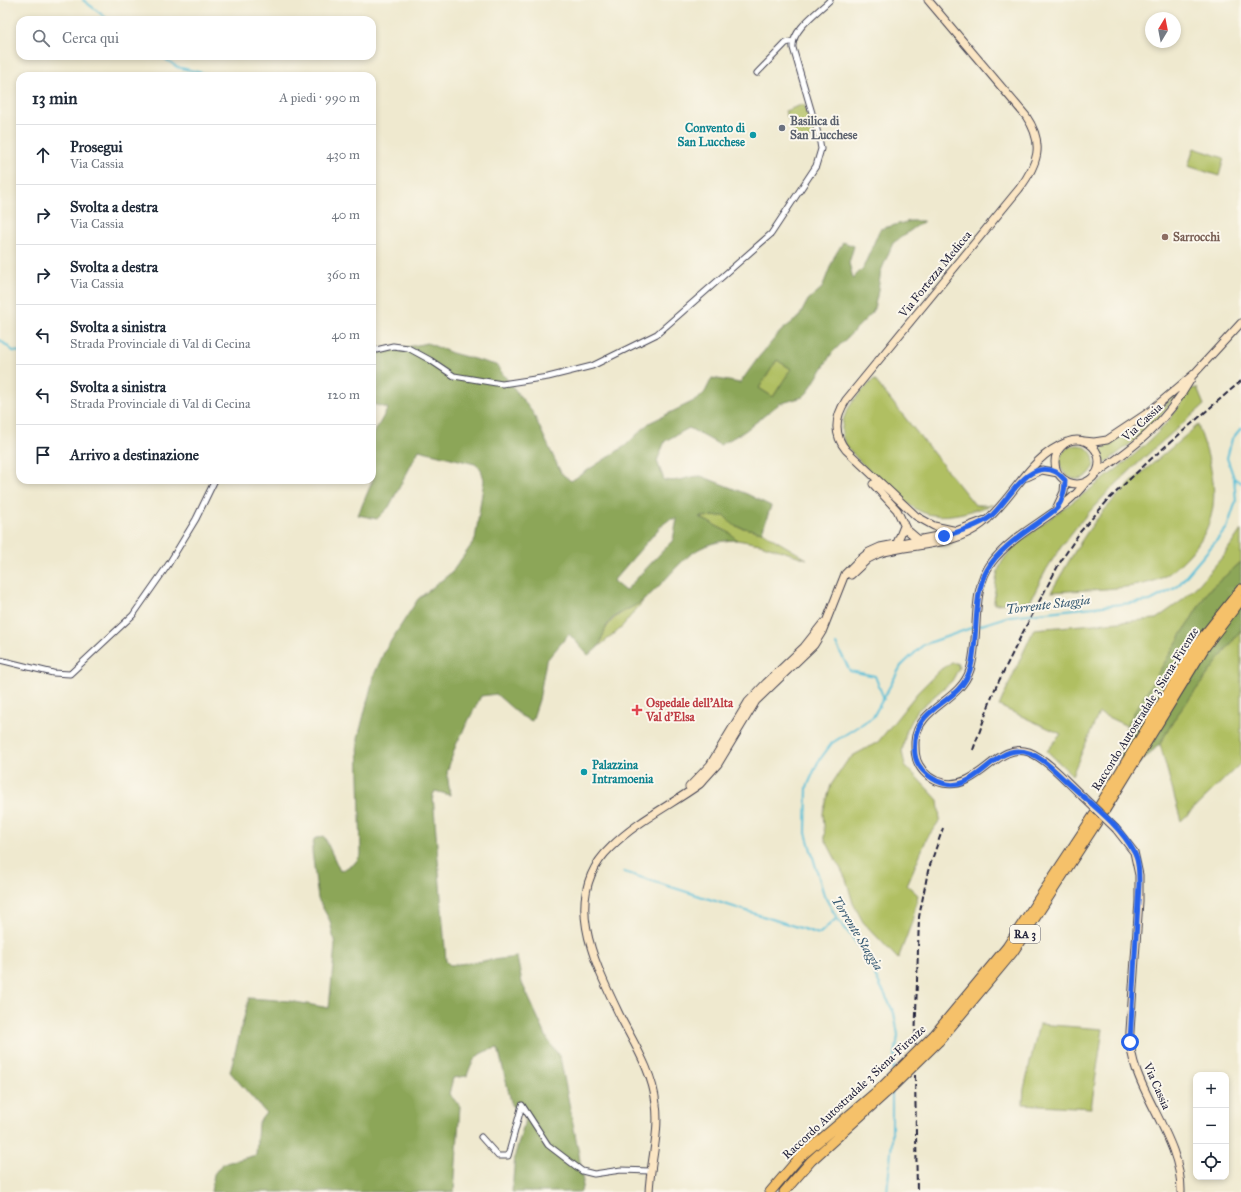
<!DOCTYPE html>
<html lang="it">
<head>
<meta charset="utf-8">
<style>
	:root { --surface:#fff; --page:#f2f2f3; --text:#1f2937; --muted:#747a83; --line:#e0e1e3 }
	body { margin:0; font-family:"IM FELL Great Primer",serif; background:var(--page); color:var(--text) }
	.controls { position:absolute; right:12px; bottom:12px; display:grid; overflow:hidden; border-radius:8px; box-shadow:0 2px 6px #0003 }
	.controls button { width:36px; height:36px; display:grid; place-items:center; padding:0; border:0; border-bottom:1px solid var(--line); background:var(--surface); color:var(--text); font:20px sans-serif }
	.compass { position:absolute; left:1145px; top:12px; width:36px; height:36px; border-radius:50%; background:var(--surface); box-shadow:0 2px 6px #0003; rotate:10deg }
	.stop { position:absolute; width:12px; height:12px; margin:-9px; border:3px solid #2563eb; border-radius:50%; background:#fff }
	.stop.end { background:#2563eb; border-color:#fff; box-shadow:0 1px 4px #0008 }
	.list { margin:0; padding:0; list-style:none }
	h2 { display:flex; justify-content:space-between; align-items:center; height:52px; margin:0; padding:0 16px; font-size:17px }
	h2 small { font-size:13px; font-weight:400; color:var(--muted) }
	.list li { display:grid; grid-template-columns:26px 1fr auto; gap:12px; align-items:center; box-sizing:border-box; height:60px; padding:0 16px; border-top:1px solid var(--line) }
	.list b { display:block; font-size:15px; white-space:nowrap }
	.list p { margin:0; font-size:13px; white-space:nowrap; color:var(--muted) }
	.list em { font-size:13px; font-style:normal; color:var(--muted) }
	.icon { flex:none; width:22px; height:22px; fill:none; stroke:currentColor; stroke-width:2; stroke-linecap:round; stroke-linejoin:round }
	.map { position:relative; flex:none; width:1241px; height:1192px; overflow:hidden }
	.search { position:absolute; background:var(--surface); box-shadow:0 2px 6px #0003; left:16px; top:16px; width:360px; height:44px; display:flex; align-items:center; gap:10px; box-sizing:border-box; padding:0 14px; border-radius:12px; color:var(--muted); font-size:15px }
	.panel { position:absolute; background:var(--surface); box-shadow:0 2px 6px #0003; left:16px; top:72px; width:360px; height:412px; border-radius:12px }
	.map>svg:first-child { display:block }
	.green { fill:#b0bf62; stroke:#69704e }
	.forest { fill:#8ca658; stroke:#57644a; fill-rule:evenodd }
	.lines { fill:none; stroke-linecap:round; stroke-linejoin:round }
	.stream { stroke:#5abfd8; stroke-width:2 }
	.minor-casing { stroke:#414051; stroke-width:7 }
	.secondary-casing { stroke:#414051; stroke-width:9 }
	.motorway-casing { stroke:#414051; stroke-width:11 }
	.minor { stroke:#fff; stroke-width:5 }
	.secondary { stroke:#fbe6c4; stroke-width:7 }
	.motorway { stroke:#f5c16b; stroke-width:9 }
	.rail { stroke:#22223b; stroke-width:2; stroke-dasharray:6 3; stroke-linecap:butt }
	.secondary-bridge-casing { stroke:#414051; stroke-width:9; stroke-linecap:butt }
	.motorway-bridge-casing { stroke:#414051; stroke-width:11; stroke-linecap:butt }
	.secondary-bridge { stroke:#fbe6c4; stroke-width:7 }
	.motorway-bridge { stroke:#f5c16b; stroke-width:9 }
	.route { stroke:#2563eb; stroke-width:5 }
	.worship-dot { fill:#6b7280; stroke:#fbf7ec; stroke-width:1.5 }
	.culture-dot { fill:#0f9aa8; stroke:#fbf7ec; stroke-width:1.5 }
	.education-dot { fill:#8d6e63; stroke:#fbf7ec; stroke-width:1.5 }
	.health-dot { fill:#e0444e; stroke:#fbf7ec; stroke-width:1.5 }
	.labels { text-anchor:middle; stroke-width:4; stroke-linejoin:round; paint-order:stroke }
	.shield { fill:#fbf7ec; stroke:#636270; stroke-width:1 }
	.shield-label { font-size:11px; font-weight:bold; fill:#22223b }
	.worship-label { font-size:12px; font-weight:bold; fill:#5b616d; stroke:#fbf7ec; text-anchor:start }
	.culture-label { font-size:12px; font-weight:bold; fill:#0d838f; stroke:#fbf7ec; text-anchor:end }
	.education-label { font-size:12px; font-weight:bold; fill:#785e54; stroke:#fbf7ec; text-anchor:start }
	.street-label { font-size:12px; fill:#22223b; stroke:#fbf7ec }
	.health-label { font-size:12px; font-weight:bold; fill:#be3a42; stroke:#fbf7ec; text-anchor:start }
	.water-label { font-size:13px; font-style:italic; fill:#365972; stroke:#fbf7ec }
</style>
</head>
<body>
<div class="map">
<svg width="1241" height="1192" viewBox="0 0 1241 1192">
	<rect width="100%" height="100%" fill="#fbf7ec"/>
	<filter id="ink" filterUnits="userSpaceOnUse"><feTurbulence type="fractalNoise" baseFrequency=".025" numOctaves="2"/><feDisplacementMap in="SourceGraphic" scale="8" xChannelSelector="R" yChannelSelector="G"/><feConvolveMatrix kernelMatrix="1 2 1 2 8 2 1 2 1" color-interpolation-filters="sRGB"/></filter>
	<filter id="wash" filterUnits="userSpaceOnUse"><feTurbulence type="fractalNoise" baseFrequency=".012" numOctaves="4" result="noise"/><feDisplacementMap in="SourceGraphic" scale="16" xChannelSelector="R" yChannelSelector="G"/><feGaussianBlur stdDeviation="0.9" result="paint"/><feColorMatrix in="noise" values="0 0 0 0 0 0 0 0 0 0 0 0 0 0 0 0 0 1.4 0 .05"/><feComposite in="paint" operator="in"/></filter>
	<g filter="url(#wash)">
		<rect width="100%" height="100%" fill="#efe9cf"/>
		<!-- green -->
		<path class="green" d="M804,104L815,137L799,143L785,111Z
			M1194,148L1224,158L1219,176L1188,166Z
			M777,360L791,369L773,397L759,388Z
			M874,379L975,505H993C974,510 952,518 933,515C923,514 913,508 906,502C892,492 852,457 845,443C843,439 841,433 842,428C843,408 861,392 874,379Z
			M1197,388L1204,405C1152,451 1090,501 1053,559C1044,572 1037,588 1030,602L994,604C995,591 995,574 1002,562C1011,547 1030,534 1044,523C1088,489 1167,441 1188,389Z
			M1174,395L1176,396L1174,399L1152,427L1104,464L1101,450C1124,431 1154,419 1174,395Z
			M1198,425C1215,474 1227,516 1186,558C1176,568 1167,577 1154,581C1128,590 1079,590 1051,592C1067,565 1081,538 1101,514C1129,481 1165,454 1198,425Z
			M1060 462a17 17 0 1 1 34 0a17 17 0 1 1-34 0Z
			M724,515L735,526L762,532L807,559L760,544L737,540L730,533L698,517Z
			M1241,530V562L1208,591L1127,726L1099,713L1072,775L1047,751L1061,734L999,706L1034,629L1156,619L1180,602L1200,583L1224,555Z
			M644,600L619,630L598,647C608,616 618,616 644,600Z
			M1241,630V763L1181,821L1160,744L1175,718Z
			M952,663H957L959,668L952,681L917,711L906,732L902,752L905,765L938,800L940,820L927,838L907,885L918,895L912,922L898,959L863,922L853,903L846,879L825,839L823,813L831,785L847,761L854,755L878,742L918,692L941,669Z
			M1039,1024L1103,1029L1091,1108L1023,1104L1024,1089Z"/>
		<!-- forest -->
		<path class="forest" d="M910,221H924L893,243L881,271L877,296L873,312L832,353L807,393L803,397L779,404L745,431L720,445L689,428L665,441L657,461L664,480C679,483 686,476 701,476L747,494L771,506L762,532L735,526L724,516L699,517L730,533L737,540C686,541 679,571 645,599C636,607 620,611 611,620C603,629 603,639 598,647C596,650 591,653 588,655L569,634L546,661L539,700L532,721L521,716L496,694L481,696L456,745L447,772L450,795L435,791L433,795L446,961L450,965L517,957L522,983L548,1040L560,1057L579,1154L583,1182L581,1192H512L515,1155L526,1117L512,1106L498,1048C478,1052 473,1057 467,1076L453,1078L449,1094L460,1106L454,1192H211L214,1174L222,1164L256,1155L258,1123L266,1113L230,1072L249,998L290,1001L329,1008L335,945L330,921L318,899L312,851L314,839L324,836L340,871L354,864L361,855L358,738L374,675L385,650L418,599L452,572L475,540L484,480L481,469L475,464L419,450L389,507L377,519L358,515L375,475L372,472V437L388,408L372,404V354L427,343L452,353L496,365L533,413L561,473L571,481L625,446L649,423L698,399L705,392L712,378L740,383L758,358L781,331L799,317L808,300L822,288L834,257L843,242L854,246L849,263L853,278L863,268L880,229ZM777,360L791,369L773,397L759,388ZM670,519H677L673,540L625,591L613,581L661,526Z
			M1241,562V630L1175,718L1160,744L1140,763L1116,756L1129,721L1208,591Z"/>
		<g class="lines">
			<!-- stream -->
			<path class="stream" d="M83,0L109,20
				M161,56L177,67L215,76
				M0,340L13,351L20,352
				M1234,478L1241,483
				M978,626L1010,616L1150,601L1177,587L1227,528L1236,501L1234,478L1227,458L1232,439L1241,428
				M836,644L850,671L875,676L884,699
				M624,872L819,934L837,918
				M893,1071L898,1035L894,1013L864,953L837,918L824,895L806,833L807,787L818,762L832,743L873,717L901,666L923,645L974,627
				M887,1192L892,1142V1091"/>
		</g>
	</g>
	<g filter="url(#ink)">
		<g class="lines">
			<defs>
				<path id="minor" d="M757,73L786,43L793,41
					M372,351L393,346L408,348L430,360L454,376L502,384L548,377L592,366L657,334L771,234L816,166L821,149L819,137L793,48C791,30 818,12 830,0
					M0,660L53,673L70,674L133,615L168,565L196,519L215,480
					M481,1137L498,1156H508L522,1105L548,1145L582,1171L594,1174L621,1170L650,1171"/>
				<path id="secondary" d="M928,0L1026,116C1045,144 1038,164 1019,189L846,400C835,417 833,434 846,450L916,516L934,526L957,531
					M1055 462a22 22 0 1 1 44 0a22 22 0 1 1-44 0Z
					M1084,441L1094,442L1107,440L1149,412L1194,374L1241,323
					M1094,475C1136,446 1165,424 1191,379
					M1027,477L1042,470L1058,473
					M873,484L897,510L906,529L920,541
					M1057,507L1064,492L1065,480
					M897,543L904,526
					M851,575L868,559L878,554C914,543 951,548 982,524C1014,499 1028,457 1067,442
					M689,787L710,765L748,702L766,683L804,647L823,623
					M1082,796C1068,783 1047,759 1029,752C996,741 981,790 943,783C933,781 924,774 919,765C915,758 915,751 915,742C917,707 960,702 970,670C981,636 969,592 992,562C1017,529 1062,515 1086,482
					M1116,829L1134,852L1139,875V901L1130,1031C1127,1086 1182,1134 1181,1192
					M649,1192C650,1164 660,1133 656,1104C653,1073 635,1045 621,1018C596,966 559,896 611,847C637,821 671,805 700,784L718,764L756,701L814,645L822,632L845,574L858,561L869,552L880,547L948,534L988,519"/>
				<path id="motorway" d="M1100,805L1198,643L1241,589
					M1105,810L1205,647L1241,600
					M934,1035L1007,947L1094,815
					M939,1041L1013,952L1099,819
					M770,1192L799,1158L882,1087
					M784,1192L811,1161L887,1092"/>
			</defs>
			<!-- minor casing -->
			<use href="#minor" class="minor-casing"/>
			<!-- secondary casing -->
			<use href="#secondary" class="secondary-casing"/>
			<!-- motorway casing -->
			<use href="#motorway" class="motorway-casing"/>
			<!-- minor -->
			<use href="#minor" class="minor"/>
			<!-- secondary -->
			<use href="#secondary" class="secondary"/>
			<!-- motorway -->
			<use href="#motorway" class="motorway"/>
			<!-- rail -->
			<path class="rail" d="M973,750L994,691L1021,636L1059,564L1080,532L1110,498L1151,459L1241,381
				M915,1045L919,917L928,871L943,828
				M915,1075L917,1192"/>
			<defs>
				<path id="secondary-bridge" d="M1082,796L1116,829"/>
				<path id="motorway-bridge" d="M882,1087L934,1035
					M887,1092L939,1041"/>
			</defs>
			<!-- secondary-bridge casing -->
			<use href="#secondary-bridge" class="secondary-bridge-casing"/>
			<!-- motorway-bridge casing -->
			<use href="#motorway-bridge" class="motorway-bridge-casing"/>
			<!-- secondary-bridge -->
			<use href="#secondary-bridge" class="secondary-bridge"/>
			<!-- motorway-bridge -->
			<use href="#motorway-bridge" class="motorway-bridge"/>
		</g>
	</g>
	<g class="lines" filter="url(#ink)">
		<!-- route -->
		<path class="route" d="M944,536C956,533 980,525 990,517C1008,502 1027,458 1056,472C1060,474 1062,478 1065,480C1065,490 1063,500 1057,508C1052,513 1044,518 1039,522C1021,535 998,550 987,570C972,596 979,641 970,670C958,708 909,704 915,755C917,767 927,776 937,781C973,798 989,751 1018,751C1027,751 1035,755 1042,760C1052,767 1060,776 1069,784C1091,804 1120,825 1134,852C1139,861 1139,873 1139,884L1130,1042"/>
	</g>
	<!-- markers -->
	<circle class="worship-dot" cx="782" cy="128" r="4"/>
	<g class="culture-dot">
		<circle cx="753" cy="135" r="4"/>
		<circle cx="584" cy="772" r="4"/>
	</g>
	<circle class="education-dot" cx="1165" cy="237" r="4"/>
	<path class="health-dot" d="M635 704h4v4h4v4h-4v4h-4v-4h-4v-4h4z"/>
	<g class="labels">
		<!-- shield labels -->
		<rect class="shield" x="1010" y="925" width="30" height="18" rx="3"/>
		<g class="shield-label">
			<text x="1025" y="938">RA 3</text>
		</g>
		<!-- worship labels -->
		<g class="worship-label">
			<text x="790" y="125">Basilica di<tspan x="790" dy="14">San Lucchese</tspan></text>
		</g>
		<!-- culture labels -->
		<g class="culture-label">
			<text x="745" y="132">Convento di<tspan x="745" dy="14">San Lucchese</tspan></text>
			<text x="592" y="769" text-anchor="start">Palazzina<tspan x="592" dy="14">Intramoenia</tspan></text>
		</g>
		<!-- education labels -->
		<g class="education-label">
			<text x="1173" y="241">Sarrocchi</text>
		</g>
		<!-- street labels -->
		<g class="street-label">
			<text transform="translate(935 274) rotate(-51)" y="4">Via Fortezza Medicea</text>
			<text transform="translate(1142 422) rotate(-43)" y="4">Via Cassia</text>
			<text transform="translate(1145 709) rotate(-58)" y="4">Raccordo Autostradale 3 Siena-Firenze</text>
			<text transform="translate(1157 1086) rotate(66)" y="4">Via Cassia</text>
			<text transform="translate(854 1092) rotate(-43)" y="4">Raccordo Autostradale 3 Siena-Firenze</text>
		</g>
		<!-- health labels -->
		<g class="health-label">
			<text x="646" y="707">Ospedale dell'Alta<tspan x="646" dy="14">Val d'Elsa</tspan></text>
		</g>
		<!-- water labels -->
		<g class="water-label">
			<text transform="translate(1048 604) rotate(-7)" y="5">Torrente Staggia</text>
			<text transform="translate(858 933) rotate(58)" y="5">Torrente Staggia</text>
		</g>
	</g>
</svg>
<div class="controls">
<button>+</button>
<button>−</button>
<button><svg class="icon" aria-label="locate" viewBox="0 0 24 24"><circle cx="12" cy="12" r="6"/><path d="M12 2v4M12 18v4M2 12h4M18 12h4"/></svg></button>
</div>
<svg class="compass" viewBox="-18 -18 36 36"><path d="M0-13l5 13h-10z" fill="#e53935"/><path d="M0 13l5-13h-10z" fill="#747a83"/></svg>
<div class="stop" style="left:1130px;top:1042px"></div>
<div class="stop end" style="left:944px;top:536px"></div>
<div class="search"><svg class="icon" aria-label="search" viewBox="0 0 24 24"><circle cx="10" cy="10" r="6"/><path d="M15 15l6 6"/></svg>Cerca qui</div>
<section class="panel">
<h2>13 min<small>A piedi · 990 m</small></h2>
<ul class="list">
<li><svg class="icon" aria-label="ahead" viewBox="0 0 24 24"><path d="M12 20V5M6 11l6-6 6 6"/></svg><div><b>Prosegui</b><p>Via Cassia</p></div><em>430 m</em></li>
<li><svg class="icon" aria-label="right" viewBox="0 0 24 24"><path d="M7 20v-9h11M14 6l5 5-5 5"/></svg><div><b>Svolta a destra</b><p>Via Cassia</p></div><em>40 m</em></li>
<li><svg class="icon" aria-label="right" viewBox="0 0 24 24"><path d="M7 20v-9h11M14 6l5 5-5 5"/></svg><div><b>Svolta a destra</b><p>Via Cassia</p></div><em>360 m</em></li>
<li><svg class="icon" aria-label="left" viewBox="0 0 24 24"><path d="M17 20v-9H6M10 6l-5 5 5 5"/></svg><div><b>Svolta a sinistra</b><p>Strada Provinciale di Val di Cecina</p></div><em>40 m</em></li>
<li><svg class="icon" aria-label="left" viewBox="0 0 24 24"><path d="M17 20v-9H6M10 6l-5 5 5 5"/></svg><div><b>Svolta a sinistra</b><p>Strada Provinciale di Val di Cecina</p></div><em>120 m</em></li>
<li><svg class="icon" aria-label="arrive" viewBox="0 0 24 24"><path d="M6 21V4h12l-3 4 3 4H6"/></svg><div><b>Arrivo a destinazione</b></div></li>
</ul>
</section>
</div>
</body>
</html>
